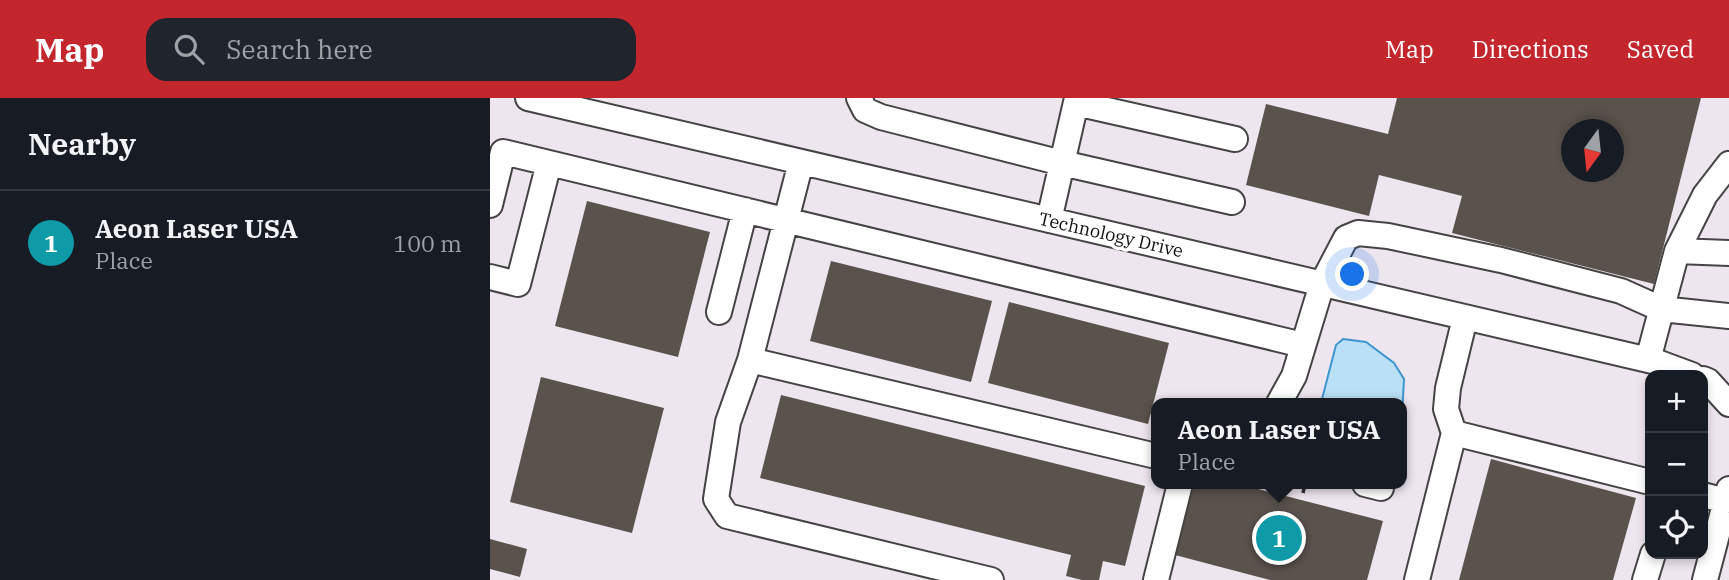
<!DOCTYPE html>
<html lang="en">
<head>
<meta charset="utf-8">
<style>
	:root { --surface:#171b24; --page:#20242c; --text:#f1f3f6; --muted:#9ea1a6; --line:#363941; --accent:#c4262e }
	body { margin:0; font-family:"IBM Plex Serif",serif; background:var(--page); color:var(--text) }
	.controls { position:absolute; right:21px; bottom:21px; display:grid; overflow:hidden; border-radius:14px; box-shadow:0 4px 10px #0003 }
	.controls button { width:63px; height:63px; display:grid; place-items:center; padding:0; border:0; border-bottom:2px solid var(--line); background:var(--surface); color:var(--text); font:35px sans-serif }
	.compass { position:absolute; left:1071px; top:21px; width:63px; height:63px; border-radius:50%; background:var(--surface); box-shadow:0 4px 10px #0003; rotate:195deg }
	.you { position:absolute; left:863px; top:177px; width:24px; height:24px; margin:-18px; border:5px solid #fff; border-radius:50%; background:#1a73e8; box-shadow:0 0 0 10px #1a73e833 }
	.badge { display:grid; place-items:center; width:46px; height:46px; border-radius:50%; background:var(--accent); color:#fff; font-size:23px; font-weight:700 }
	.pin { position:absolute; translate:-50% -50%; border:4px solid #fff; box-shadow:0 2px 7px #0006 }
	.popup { position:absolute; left:661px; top:300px; width:256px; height:91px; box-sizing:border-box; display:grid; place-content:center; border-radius:14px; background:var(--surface); filter:drop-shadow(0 2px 5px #0005); font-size:23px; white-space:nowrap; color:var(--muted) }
	.popup b { font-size:26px; color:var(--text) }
	.popup::after { content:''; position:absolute; left:50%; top:100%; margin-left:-14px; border:14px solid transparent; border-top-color:var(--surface) }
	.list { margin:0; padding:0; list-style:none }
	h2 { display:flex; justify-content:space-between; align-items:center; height:91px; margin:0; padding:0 28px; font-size:30px }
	h2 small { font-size:23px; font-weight:400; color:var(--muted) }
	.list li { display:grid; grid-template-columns:46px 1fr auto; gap:21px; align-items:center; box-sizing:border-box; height:105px; padding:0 28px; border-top:2px solid var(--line) }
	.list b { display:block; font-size:26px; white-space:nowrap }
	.list p { margin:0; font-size:23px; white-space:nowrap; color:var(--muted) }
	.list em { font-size:23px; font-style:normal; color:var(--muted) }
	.icon { flex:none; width:38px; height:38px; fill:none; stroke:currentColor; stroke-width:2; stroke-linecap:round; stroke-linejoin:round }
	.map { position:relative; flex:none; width:1239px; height:482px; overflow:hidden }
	header { display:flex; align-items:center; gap:42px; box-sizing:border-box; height:98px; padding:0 35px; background:var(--accent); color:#fff }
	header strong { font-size:33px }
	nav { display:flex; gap:38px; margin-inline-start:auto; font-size:24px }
	.search { width:490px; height:63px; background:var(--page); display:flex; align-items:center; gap:18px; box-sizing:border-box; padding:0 24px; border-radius:21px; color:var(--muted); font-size:26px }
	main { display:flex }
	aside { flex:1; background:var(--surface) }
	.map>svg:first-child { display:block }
	.industrial { fill:#eee6ef; fill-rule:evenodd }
	.water { fill:#b9e0f7; stroke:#3f96cf; stroke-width:2 }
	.building { fill:#5a524d; fill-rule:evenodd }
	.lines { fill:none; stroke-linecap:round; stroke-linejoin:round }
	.minor-casing { stroke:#444; stroke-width:28 }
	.path { stroke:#333; stroke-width:3.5; stroke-dasharray:7 3.5; stroke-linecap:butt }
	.minor { stroke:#fff; stroke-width:24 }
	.labels { text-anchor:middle; stroke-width:7; stroke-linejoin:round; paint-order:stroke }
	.street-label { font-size:18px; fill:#111; stroke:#fff }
</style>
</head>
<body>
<header>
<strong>Map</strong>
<div class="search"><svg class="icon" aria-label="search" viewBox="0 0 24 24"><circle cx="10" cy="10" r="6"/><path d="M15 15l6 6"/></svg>Search here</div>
<nav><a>Map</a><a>Directions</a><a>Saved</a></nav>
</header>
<main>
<aside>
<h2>Nearby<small></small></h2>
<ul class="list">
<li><span class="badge" style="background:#0f9aa8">1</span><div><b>Aeon Laser USA</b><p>Place</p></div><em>100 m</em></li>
</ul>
</aside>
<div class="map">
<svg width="1239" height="482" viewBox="0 0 1239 482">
	<rect width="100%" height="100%" fill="#fffdf5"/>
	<!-- industrial -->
	<path class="industrial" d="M0,0H1239V482H0ZM1082,32H1124V74H1082ZM1160,277H1213V456H1160ZM666,305H912V386H666Z"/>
	<!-- water -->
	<path class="water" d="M853,241L876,244L904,265L914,281L912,318V305H831L846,247Z"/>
	<!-- building -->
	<path class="building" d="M907,0H1211L1164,186L962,135L972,98L889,77L879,118L756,87L776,6L898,36ZM1082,32H1124V74H1082Z
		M97,103L220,134L188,259L65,228Z
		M341,163L502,203L481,284L320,243Z
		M519,204L679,245L658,326L498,285Z
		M51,279L174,310L142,435L20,404Z
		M291,297L655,388L635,468L613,463L609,482H592L576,478L581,457L270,380Z
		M1001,361L1146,400L1123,482H969Z
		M704,386H749L893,423L877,482H780L685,457Z
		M0,441L37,451L30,479L0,471Z"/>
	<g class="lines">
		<defs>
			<path id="minor" d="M38,0L1167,264L1202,277
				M369,0L375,12L391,19L572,65L742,104
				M586,5L745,41
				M311,64L260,262L666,358
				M0,107L13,54L813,247
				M559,122L587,0
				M1187,153L1239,155
				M0,179L28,186L59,65
				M229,214L255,112
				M260,262L238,324L226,401L237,418L501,482
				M1158,262L1187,153L1215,97L1239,66
				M1213,281L1218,283L1239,306
				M789,305L804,278L832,186L856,140L868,135L898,138L1011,162L1131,193L1171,211L1239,218
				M964,335L956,311L958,290L975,220
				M875,386L891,390
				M1213,397L1236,403
				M666,482L690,386
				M927,482L964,335L1160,384
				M1155,482L1163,456
				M1215,482L1239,391"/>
		</defs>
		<!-- minor casing -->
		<use href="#minor" class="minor-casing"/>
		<!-- path -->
		<path class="path" d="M813,395L815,386"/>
		<!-- minor -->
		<use href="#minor" class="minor"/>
	</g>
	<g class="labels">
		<!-- street labels -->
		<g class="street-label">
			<text transform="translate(621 137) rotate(13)" y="6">Technology Drive</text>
		</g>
	</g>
</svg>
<div class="controls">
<button>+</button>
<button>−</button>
<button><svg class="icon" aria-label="locate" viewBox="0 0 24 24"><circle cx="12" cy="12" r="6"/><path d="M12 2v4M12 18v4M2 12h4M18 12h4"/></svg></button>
</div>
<svg class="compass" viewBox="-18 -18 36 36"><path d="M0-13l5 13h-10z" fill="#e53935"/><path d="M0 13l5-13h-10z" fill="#9ea1a6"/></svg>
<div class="you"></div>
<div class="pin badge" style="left:789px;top:440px;background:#0f9aa8">1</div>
<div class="popup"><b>Aeon Laser USA</b>Place</div>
</div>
</main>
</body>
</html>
